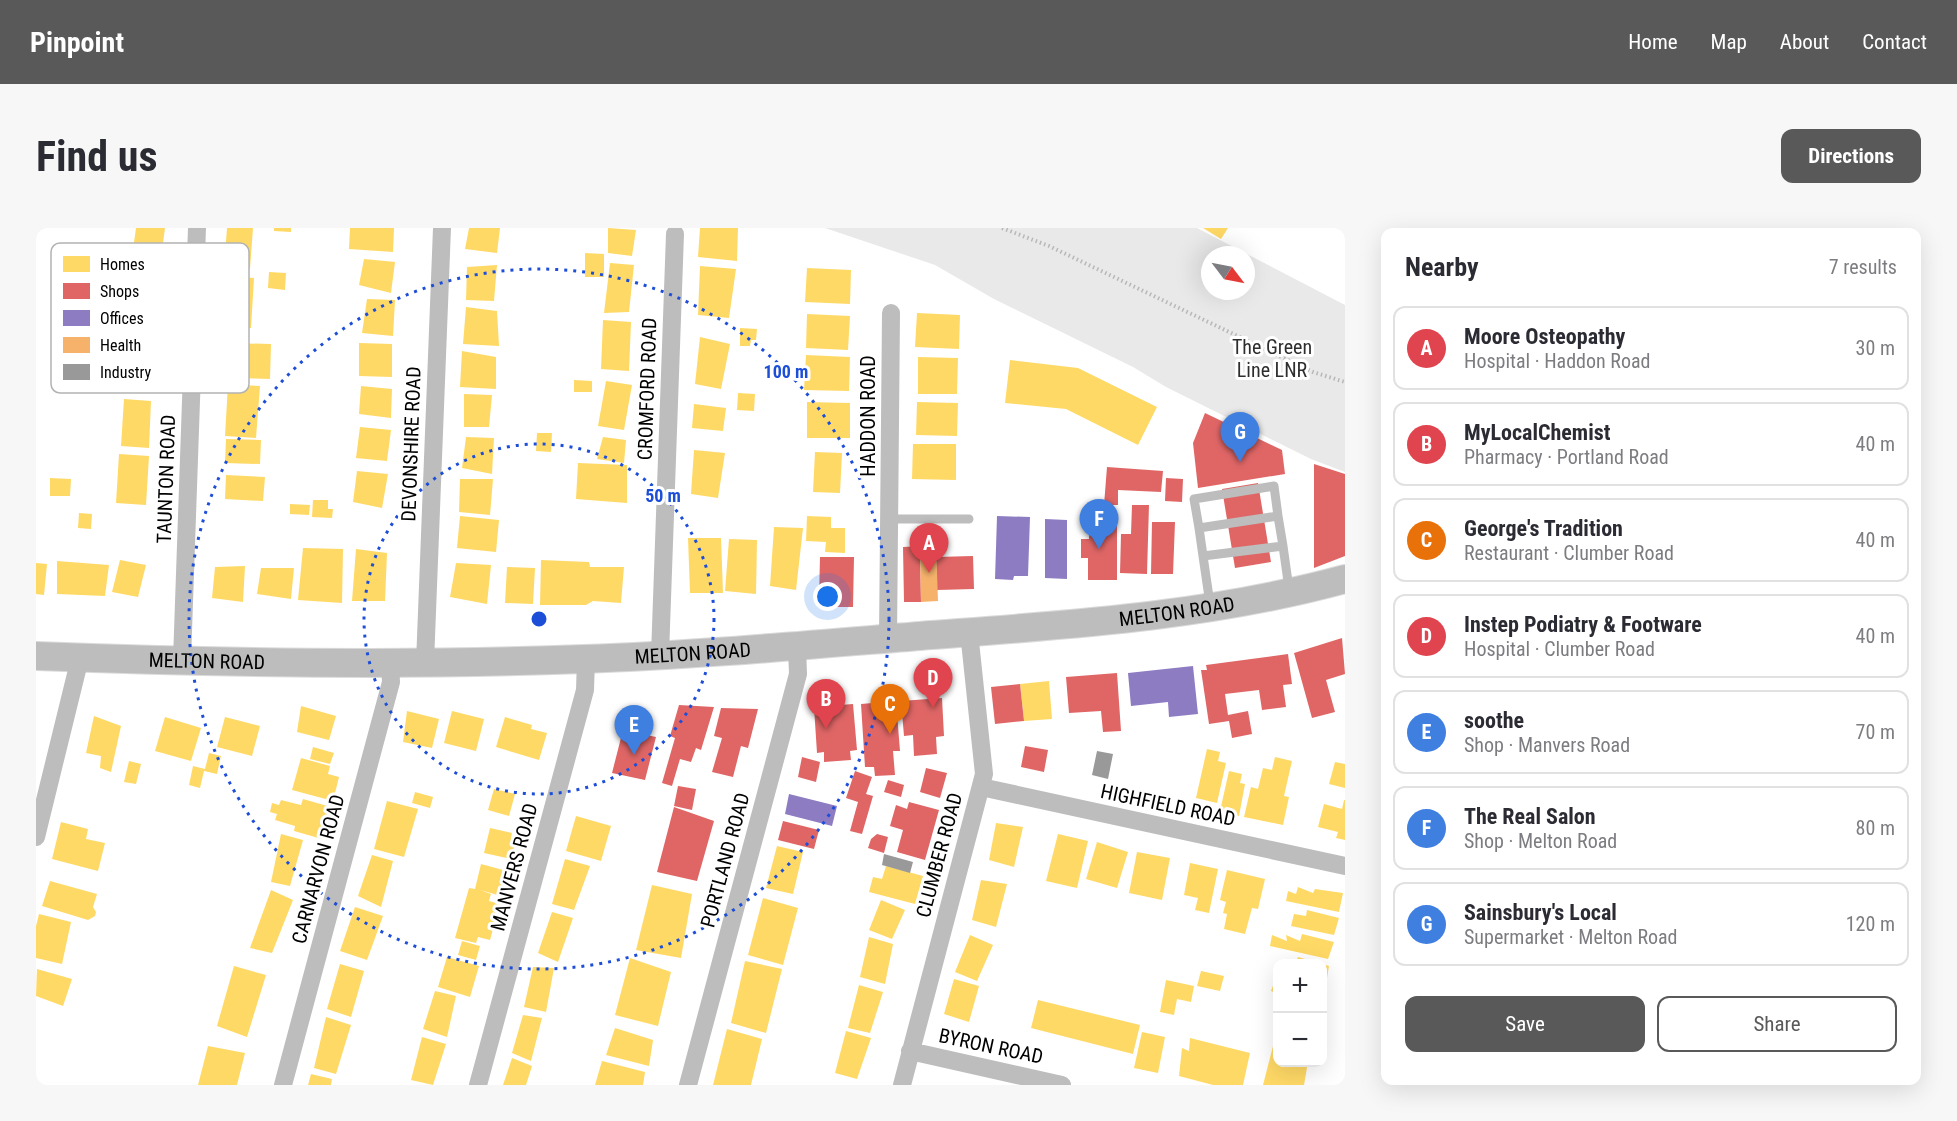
<!DOCTYPE html>
<html lang="en">
<head>
<meta charset="utf-8">
<style>
	:root { --surface:#fff; --page:#f7f7f7; --text:#2b2b33; --muted:#7c7c81; --line:#e1e1e2; --accent:#595959 }
	body { margin:0; font-family:"Roboto Condensed",sans-serif; background:var(--page); color:var(--text) }
	.controls { position:absolute; right:18px; bottom:18px; display:grid; overflow:hidden; border-radius:12px; box-shadow:0 6px 24px #0002 }
	.controls button { width:54px; height:54px; display:grid; place-items:center; padding:0; border:0; border-bottom:2px solid var(--line); background:var(--surface); color:var(--text); font:30px sans-serif }
	.compass { position:absolute; left:1165px; top:18px; width:54px; height:54px; border-radius:50%; background:var(--surface); box-shadow:0 6px 24px #0002; rotate:122deg }
	.you { position:absolute; left:792px; top:369px; width:21px; height:21px; margin:-15px; border:4px solid #fff; border-radius:50%; background:#1a73e8; box-shadow:0 0 0 9px #1a73e833 }
	.badge { display:grid; place-items:center; width:39px; height:39px; border-radius:50%; background:var(--accent); color:#fff; font-size:20px; font-weight:700 }
	.pin { position:absolute; translate:-50% -50px; filter:drop-shadow(0 2px 3px #0008) }
	.pin::after { content:''; position:absolute; top:32px; width:21px; height:18px; background:inherit; clip-path:polygon(0 0,100% 0,50% 100%) }
	.list { margin:0; padding:0; list-style:none }
	h2 { display:flex; justify-content:space-between; align-items:center; height:78px; margin:0; padding:0 24px; font-size:26px }
	h2 small { font-size:20px; font-weight:400; color:var(--muted) }
	.list li { display:grid; grid-template-columns:39px 1fr auto; gap:18px; align-items:center; box-sizing:border-box; height:84px; margin:0 12px 12px; padding:0 12px; border:2px solid var(--line); border-radius:12px }
	.list b { display:block; font-size:22px; white-space:nowrap }
	.list p { margin:0; font-size:20px; white-space:nowrap; color:var(--muted) }
	.list em { font-size:20px; font-style:normal; color:var(--muted) }
	.actions { display:flex; gap:12px; padding:18px 24px }
	.actions a { flex:1; padding:14px 0; border:2px solid var(--accent); border-radius:12px; text-align:center; font-size:21px; color:var(--accent) }
	.actions .main { background:var(--accent); color:#fff }
	.map { position:relative; flex:none; width:1309px; height:857px; overflow:hidden; border-radius:12px }
	header { display:flex; align-items:center; gap:36px; box-sizing:border-box; height:84px; padding:0 30px; background:var(--accent); color:#fff }
	header strong { font-size:28px }
	nav { display:flex; gap:33px; margin-inline-start:auto; font-size:21px }
	.intro { display:flex; align-items:center; justify-content:space-between; box-sizing:border-box; height:144px; padding:0 36px }
	h1 { margin:0; font-size:42px }
	.button { padding:15px 27px; border-radius:12px; background:var(--accent); color:#fff; font-size:21px; font-weight:700 }
	main { display:flex; gap:36px; padding:0 36px }
	aside { flex:1; background:var(--surface); border-radius:12px; box-shadow:0 6px 24px #0002 }
	.map>svg:first-child { display:block }
	.green { fill:#e9e9e9; fill-rule:evenodd }
	.homes { fill:#ffd966 }
	.shops { fill:#e06666 }
	.offices { fill:#8e7cc3 }
	.health { fill:#f6b26b }
	.industry { fill:#999 }
	.lines { fill:none; stroke-linecap:round; stroke-linejoin:round }
	.primary-casing { stroke:#dbdbdb; stroke-width:30 }
	.path { stroke:#b8b8b8; stroke-width:4; stroke-dasharray:1.5 3; stroke-linecap:butt }
	.lane { stroke:#bdbdbd; stroke-width:9 }
	.street { stroke:#bdbdbd; stroke-width:18 }
	.primary { stroke:#bdbdbd; stroke-width:28 }
	.ring { fill:none; stroke:#1d4ed8; stroke-width:3; stroke-dasharray:3 6 }
	.labels { text-anchor:middle; stroke-width:6; stroke-linejoin:round; paint-order:stroke }
	.park-label { font-size:20px; fill:#2e2e2e; stroke:#fff }
	.street-label { font-size:20px; fill:#000; stroke:#fff }
	.key { fill:#fff; stroke:#b2b2b2; stroke-width:1.5 }
	.key-label { font-size:16px; fill:#000 }
	.centre { fill:#1d4ed8; stroke:#fff; stroke-width:3 }
	.ring-label { font-size:18px; text-anchor:middle; font-weight:bold; fill:#1d4ed8; stroke:#fff; stroke-width:6; stroke-linejoin:round; paint-order:stroke }
</style>
</head>
<body>
<header>
<strong>Pinpoint</strong>
<nav><a>Home</a><a>Map</a><a>About</a><a>Contact</a></nav>
</header>
<div class="intro"><h1>Find us</h1><a class="button">Directions</a></div>
<main>
<div class="map">
<svg width="1309" height="857" viewBox="0 0 1309 857">
	<rect width="100%" height="100%" fill="#fff"/>
	<!-- green -->
	<path class="green" d="M789,0H1161L1309,77V244L1275,231L1130,159L1097,139L958,71L899,37ZM1174,27H1210V63H1174Z"/>
	<!-- homes -->
	<path class="homes" d="M100,0H129L123,46L94,43Z
		M191,0H217L214,41L188,39Z
		M238,0H255V4L238,3Z
		M314,0H358L357,24L313,21Z
		M433,0H464L461,25L429,21Z
		M572,0L600,2L596,28L572,25Z
		M664,0H702L701,33L662,29Z
		M1167,0H1192L1185,11Z
		M549,25L568,26V49H549Z
		M328,31L359,34L355,65L323,57Z
		M574,35L598,37L593,84L568,85Z
		M461,37L458,73L430,72L431,39Z
		M664,38L700,41L693,90L662,87Z
		M771,40L815,42L814,76L769,74Z
		M233,44L250,45L249,62L232,60Z
		M192,48L218,50L215,100L189,99Z
		M331,71L359,72L357,108L326,105Z
		M430,79L461,83L463,118L427,116Z
		M881,85L924,87L923,121L879,119Z
		M771,86L814,88L812,122L770,120Z
		M567,92L595,94L593,143L565,141Z
		M704,100L721,101L720,112H715L714,118H704Z
		M664,109L694,116L685,161L659,156Z
		M195,115L235,116L234,151L198,150V141H194Z
		M323,115L356,116V149L323,148Z
		M426,123L460,129V161L424,159Z
		M770,127L814,129L813,163L768,162Z
		M882,129L922,130L921,166H882Z
		M974,132L1042,140L1121,179L1102,217L1030,181L969,175Z
		M538,152L556,153V164H538Z
		M570,153L596,157L588,202L562,198Z
		M192,156L224,158L220,210L189,208Z
		M325,158L356,161L355,190L323,186Z
		M702,165L719,166L718,183L701,182Z
		M428,166L456,167L453,199H428Z
		M88,171L115,173L113,220L85,218Z
		M771,174L814,175V210H771Z
		M881,174L922,175L921,208L880,207Z
		M658,176L690,180L687,203L656,200Z
		M324,199L355,202L351,233L320,230Z
		M501,205H516L515,224L500,223Z
		M430,209L458,210L456,246L426,240Z
		M567,209L590,212L588,235L561,231Z
		M190,211L225,212L224,236L189,235Z
		M877,216H920V252L876,251Z
		M658,222L689,225L682,270L655,266Z
		M779,224L806,225L804,265L777,264Z
		M83,226L113,228L110,277L80,275Z
		M542,235L591,237V275L540,271Z
		M321,243L352,246L346,280L317,274Z
		M190,247L229,249L227,273L189,271Z
		M14,250L35,251L34,268H14Z
		M424,251H457L454,287L423,284Z
		M277,272H292V281H297L296,290L276,289Z
		M254,276L274,277L273,287L254,286Z
		M43,285L56,286L55,301L42,300Z
		M424,288L463,292L460,324L421,320Z
		M771,288L795,289V300H809V325L789,324L790,314L770,313Z
		M738,299L767,300L760,362L734,358Z
		M652,310H685L687,365H654Z
		M693,311L721,312L720,366L689,363Z
		M267,320L307,321L306,375L262,372Z
		M320,321L351,325L349,373H316Z
		M84,332L110,337L102,369L76,364Z
		M505,332L553,334L554,339H588L585,375L557,373L550,377H504Z
		M21,333L73,337L69,368L21,366Z
		M0,335L11,336L8,367L0,366Z
		M420,335L455,337L451,376L414,369Z
		M209,338L207,374L176,370L179,339Z
		M471,339L499,340L497,376L469,375Z
		M225,340H258L255,371L221,366Z
		M1013,453L1016,491L988,493L984,456Z
		M265,478L300,488L293,512L261,504Z
		M371,483L403,491L396,520L367,514Z
		M416,483L448,491L440,523L408,515Z
		M58,488L85,498L75,544L64,540L65,528L50,525Z
		M129,489L165,500L155,533L119,523Z
		M189,489L224,498L216,528L181,519Z
		M469,489L496,497L495,501L511,505L503,532L460,519Z
		M277,519L298,525L294,536L274,531Z
		M1171,521L1184,524L1182,533L1190,535L1181,575L1160,570Z
		M173,525L185,528L181,546L168,543L164,560L153,557L157,538L169,541Z
		M1239,529L1256,533L1248,568L1253,569L1247,597L1208,589L1215,559L1222,561L1227,540L1236,542Z
		M265,530L294,538L292,546L303,549L297,573L256,562Z
		M93,533L105,536L100,556L88,554Z
		M1299,534L1309,536V560L1293,556Z
		M1193,543L1206,546L1204,555L1209,556L1203,588L1184,583Z
		M458,561L479,566L473,588L452,582Z
		M379,564L397,569L394,580L376,575Z
		M267,571L295,579L286,611L258,603L259,598L239,592L241,586L234,584L236,575L243,577L245,572L265,577Z
		M1308,572H1309V612L1300,610L1302,604L1282,599L1288,576L1306,581Z
		M351,573L382,581L368,629L338,621Z
		M540,588L575,598L565,633L530,623Z
		M25,594L52,601L50,611L69,615L62,643L16,631Z
		M960,595L987,599L978,639L953,632Z
		M454,600L476,605L475,610L480,612L475,631L448,625Z
		M245,606L267,612L254,658L235,654Z
		M1022,606L1052,613L1041,660L1010,653Z
		M1061,614L1092,624L1081,660L1050,651Z
		M741,618L767,624L757,666L730,660Z
		M1101,624L1134,630L1126,672L1093,665Z
		M336,627L357,633L345,679L322,668Z
		M529,631L554,638L538,682L516,676Z
		M1154,635L1182,641L1173,685L1159,682L1162,670L1148,667Z
		M445,636L467,642L466,644L471,646L465,668L444,662L455,666L453,673L464,676L454,712L442,709L440,715L419,710L433,660L439,661Z
		M850,638L887,648L879,676L833,664L837,649L846,651Z
		M1191,642L1229,651L1222,681L1216,680L1209,706L1188,701L1191,686L1187,685L1190,674L1184,672Z
		M945,652L971,656L960,699L936,692Z
		M14,653L61,666L57,679L60,684L59,688L52,692L6,678Z
		M616,657L656,666L645,730L600,722Z
		M1262,659L1277,665L1279,661L1307,665L1303,684L1250,673L1252,663L1260,666Z
		M235,662L257,672L236,725L214,720Z
		M727,670L762,680L747,737L712,727Z
		M845,672L869,682L856,711L833,702Z
		M319,679L347,688L331,732L304,723Z
		M1271,682L1303,690L1298,707L1255,698L1258,686L1270,688Z
		M516,684L537,690L522,734L502,725Z
		M3,686L35,694L26,736L0,730V698Z
		M1266,706L1298,714L1292,731L1234,718L1236,707L1251,713L1250,707L1264,713Z
		M934,707L957,717L941,753L919,744Z
		M833,709L857,716L849,756L824,749Z
		M426,713L444,718L440,732L422,727Z
		M411,729L443,738L434,769L402,759Z
		M1262,729L1283,735L1282,736H1259Z
		M594,730L635,744L622,798L579,787Z
		M709,733L746,741L730,805L695,795Z
		M304,736L328,743L315,789L291,781Z
		M1286,736L1293,738L1290,756H1286Z
		M198,738L230,747L211,809L181,798Z
		M497,739L518,740L510,784L488,779Z
		M1,741L36,751L27,778L0,768Z
		M1165,743L1188,748L1184,763L1161,758Z
		M1241,747H1242V766L1235,763Z
		M918,751L943,758L933,794L908,786Z
		M1130,752L1158,758L1155,774L1141,771L1138,787L1124,784Z
		M823,757L847,764L834,805L812,800Z
		M399,763L420,768L411,809L387,801Z
		M1002,772L1104,797L1097,826L995,800Z
		M487,787L506,790L495,833L476,825Z
		M290,789L315,797L300,846L278,840Z
		M579,800L617,812L613,838L570,827Z
		M691,801L726,811L715,857H677Z
		M810,803L835,810L821,851L799,845Z
		M1106,804L1129,809L1122,845L1098,840Z
		M386,809L410,816L397,857L375,852Z
		M1154,810L1214,825L1207,857H1177L1143,848L1146,820L1153,823Z
		M172,818L209,825L201,857H162Z
		M1237,818L1242,819V834H1272L1268,857H1227Z
		M476,830L496,838L490,857H467Z
		M566,833L609,844L607,857H559Z
		M275,846L296,851L295,857H272Z"/>
	<!-- shops -->
	<path class="shops" d="M1169,185L1246,222L1249,246L1162,260L1157,215Z
		M1278,236L1309,246V328L1278,340Z
		M1071,239L1127,243L1125,264L1082,262V277H1068Z
		M1130,250L1147,251L1146,274L1129,273Z
		M1222,255L1235,334L1199,340L1186,261Z
		M1096,277H1113L1111,346L1084,345L1085,306H1095Z
		M1059,278H1072V297H1081V352H1052V330H1045V311H1053V301H1059Z
		M1116,294H1139L1137,346H1115Z
		M884,318L885,374H868L867,319Z
		M937,328L938,361L901,362L900,329Z
		M784,329H818L817,379H795V370H783Z
		M1306,410L1309,446L1290,452L1299,484L1276,490L1258,425Z
		M1252,426L1256,456L1247,457L1250,479L1226,482L1223,462L1189,466L1192,487L1212,483L1216,506L1196,510L1193,493L1173,496L1165,442H1171L1170,437Z
		M1081,445L1085,503L1067,504L1065,483L1033,485L1030,449Z
		M984,456L988,493L959,496L955,459Z
		M906,470L908,508L900,509L901,526L878,528L877,507L868,508L865,473Z
		M860,473L864,523H857L859,547L839,548L838,539H829L825,476Z
		M817,476L821,522L814,523L815,532L788,534V524L781,525L778,479Z
		M643,477L678,479L665,522L660,520L655,534L644,531L636,558L626,555L639,510L634,508Z
		M685,480L722,481L712,520L705,518L697,549L676,544L686,510L678,508Z
		M587,502L620,509L609,552L576,545Z
		M989,518L1012,522L1008,544L985,539Z
		M766,529L784,534L780,554L762,549Z
		M890,540L911,545L904,570L884,564Z
		M819,543L836,549L830,566L837,568L826,606L814,603L822,574L810,570Z
		M852,552L868,557L865,569L848,564Z
		M642,558L660,561L656,582L638,578Z
		M873,574L903,582L889,632L861,624L867,602L854,598L860,577L871,581Z
		M638,579L678,593L661,653L621,644Z
		M747,593L783,602L778,621L742,612Z
		M841,606L852,609L848,625L832,620L835,611Z"/>
	<!-- offices -->
	<path class="offices" d="M961,288L994,289L992,348H978L977,352L959,351Z
		M1009,291L1031,292V351L1009,350Z
		M1157,438L1162,486L1133,489L1132,474L1095,478L1092,445Z
		M753,566L801,578L796,598L749,586Z"/>
	<!-- health -->
	<path class="health" d="M884,318H900L902,373L885,374Z"/>
	<!-- industry -->
	<path class="industry" d="M1061,523L1077,526L1072,551L1056,547Z
		M848,626L877,634L874,645L846,637Z"/>
	<g class="lines">
		<defs>
			<g id="primary">
				<path id="s1" d="M0,428C182,435 366,438 548,431C660,427 772,417 884,408C1027,397 1170,389 1309,351"/>
			</g>
		</defs>
		<!-- primary casing -->
		<use href="#primary" class="primary-casing"/>
		<!-- path -->
		<path class="path" d="M966,0L1013,18L1277,144L1309,154"/>
		<!-- lane -->
		<path class="lane" d="M853,291H933
			M1163,300L1158,271L1238,258L1242,288
			M1167,328L1163,300L1242,288L1247,318
			M1174,376L1167,328L1247,318L1253,361"/>
		<!-- street -->
		<path class="street" d="M852,411L855,85
			M624,427L639,6
			M146,432L161,0
			M389,435L406,0
			M945,559L1309,638
			M0,609L44,430
			M874,823L1026,857
			M247,857L355,454L354,436
			M442,857L549,462L550,431
			M652,857L762,446L761,419
			M866,857L948,546L933,404"/>
		<!-- primary -->
		<use href="#primary" class="primary"/>
	</g>
	<!-- distance rings -->
	<g class="ring">
		<circle cx="503" cy="391" r="175"/>
		<circle cx="503" cy="391" r="350"/>
	</g>
	<g class="labels">
		<!-- park labels -->
		<g class="park-label">
			<text x="1236" y="126">The Green<tspan x="1236" dy="23">Line LNR</tspan></text>
		</g>
		<!-- street labels -->
		<g class="street-label">
			<text transform="translate(611 161) rotate(-88)" y="7">CROMFORD ROAD</text>
			<text transform="translate(832 188) rotate(-90)" y="7">HADDON ROAD</text>
			<text transform="translate(375 216) rotate(-88)" y="7">DEVONSHIRE ROAD</text>
			<text transform="translate(130 251) rotate(-88)" y="7">TAUNTON ROAD</text>
			<text dy="7" stroke="none"><textPath href="#s1" startOffset="1143">MELTON ROAD</textPath></text>
			<text dy="7" stroke="none"><textPath href="#s1" startOffset="657">MELTON ROAD</textPath></text>
			<text dy="7" stroke="none"><textPath href="#s1" startOffset="171">MELTON ROAD</textPath></text>
			<text transform="translate(1132 577) rotate(12)" y="7">HIGHFIELD ROAD</text>
			<text transform="translate(903 627) rotate(-75)" y="7">CLUMBER ROAD</text>
			<text transform="translate(689 632) rotate(-75)" y="7">PORTLAND ROAD</text>
			<text transform="translate(478 639) rotate(-75)" y="7">MANVERS ROAD</text>
			<text transform="translate(282 641) rotate(-75)" y="7">CARNARVON ROAD</text>
			<text transform="translate(955 818) rotate(12)" y="7">BYRON ROAD</text>
		</g>
	</g>
	<!-- legend -->
	<rect x="15" y="15" width="198" height="150" rx="9" class="key"/>
	<rect x="27" y="28" width="27" height="16" fill="#ffd966"/>
	<rect x="27" y="55" width="27" height="16" fill="#e06666"/>
	<rect x="27" y="82" width="27" height="16" fill="#8e7cc3"/>
	<rect x="27" y="109" width="27" height="16" fill="#f6b26b"/>
	<rect x="27" y="136" width="27" height="16" fill="#999"/>
	<g class="key-label">
		<text x="64" y="42">Homes</text>
		<text x="64" y="69">Shops</text>
		<text x="64" y="96">Offices</text>
		<text x="64" y="123">Health</text>
		<text x="64" y="150">Industry</text>
	</g>
	<circle cx="503" cy="391" r="9" class="centre"/>
	<g class="ring-label">
		<text x="750" y="150">100 m</text>
		<text x="627" y="274">50 m</text>
	</g>
</svg>
<div class="controls">
<button>+</button>
<button>−</button>
</div>
<svg class="compass" viewBox="-18 -18 36 36"><path d="M0-13l5 13h-10z" fill="#e53935"/><path d="M0 13l5-13h-10z" fill="#7c7c81"/></svg>
<div class="you"></div>
<div class="pin badge" style="left:893px;top:345px;background:#e0444e">A</div>
<div class="pin badge" style="left:790px;top:501px;background:#e0444e">B</div>
<div class="pin badge" style="left:854px;top:506px;background:#e8710a">C</div>
<div class="pin badge" style="left:897px;top:480px;background:#e0444e">D</div>
<div class="pin badge" style="left:598px;top:527px;background:#3f7fe0">E</div>
<div class="pin badge" style="left:1063px;top:321px;background:#3f7fe0">F</div>
<div class="pin badge" style="left:1204px;top:234px;background:#3f7fe0">G</div>
</div>
<aside>
<h2>Nearby<small>7 results</small></h2>
<ul class="list">
<li><span class="badge" style="background:#e0444e">A</span><div><b>Moore Osteopathy</b><p>Hospital · Haddon Road</p></div><em>30 m</em></li>
<li><span class="badge" style="background:#e0444e">B</span><div><b>MyLocalChemist</b><p>Pharmacy · Portland Road</p></div><em>40 m</em></li>
<li><span class="badge" style="background:#e8710a">C</span><div><b>George's Tradition</b><p>Restaurant · Clumber Road</p></div><em>40 m</em></li>
<li><span class="badge" style="background:#e0444e">D</span><div><b>Instep Podiatry &amp; Footware</b><p>Hospital · Clumber Road</p></div><em>40 m</em></li>
<li><span class="badge" style="background:#3f7fe0">E</span><div><b>soothe</b><p>Shop · Manvers Road</p></div><em>70 m</em></li>
<li><span class="badge" style="background:#3f7fe0">F</span><div><b>The Real Salon</b><p>Shop · Melton Road</p></div><em>80 m</em></li>
<li><span class="badge" style="background:#3f7fe0">G</span><div><b>Sainsbury's Local</b><p>Supermarket · Melton Road</p></div><em>120 m</em></li>
</ul>
<div class="actions"><a class="main">Save</a><a>Share</a></div>
</aside>
</main>
</body>
</html>
